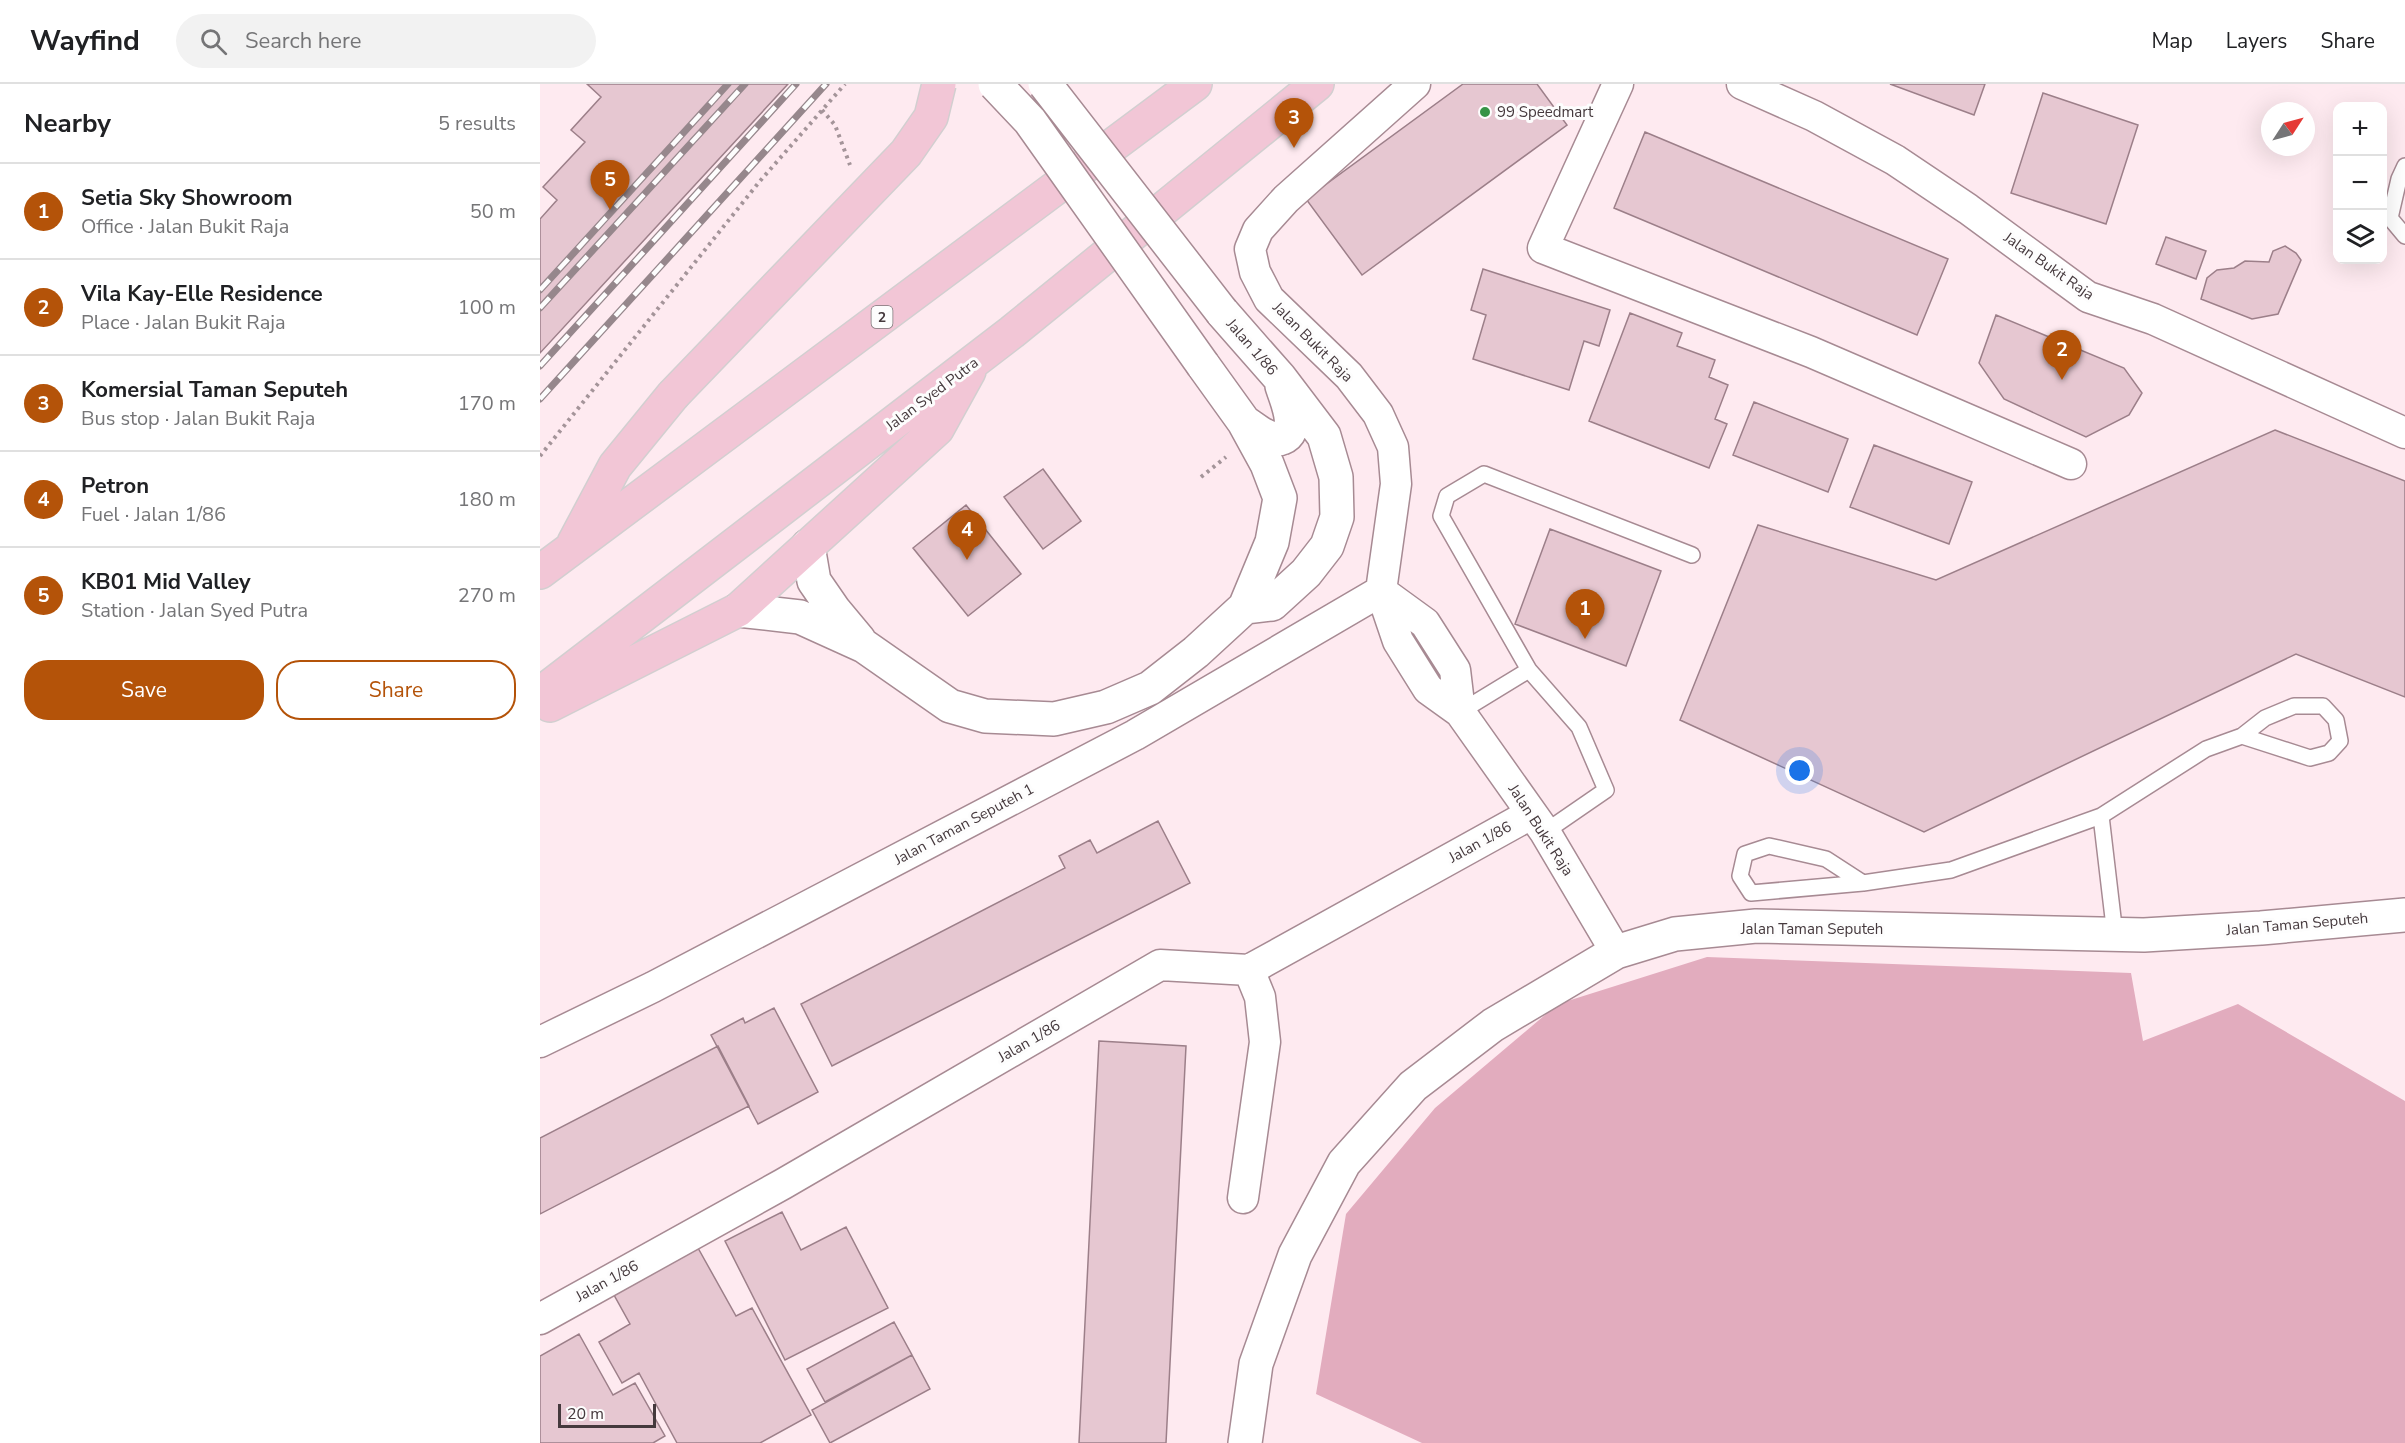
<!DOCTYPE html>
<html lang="en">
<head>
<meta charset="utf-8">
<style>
	:root { --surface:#fff; --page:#f2f2f2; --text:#202124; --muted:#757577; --line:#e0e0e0; --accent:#b45309 }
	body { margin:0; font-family:"Nunito Sans",sans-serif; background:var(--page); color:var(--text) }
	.controls { position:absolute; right:18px; top:18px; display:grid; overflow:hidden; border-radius:12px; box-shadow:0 6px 24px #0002 }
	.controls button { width:54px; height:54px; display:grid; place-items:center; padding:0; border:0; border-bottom:2px solid var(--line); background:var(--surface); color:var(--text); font:30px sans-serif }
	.compass { position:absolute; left:1721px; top:18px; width:54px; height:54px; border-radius:50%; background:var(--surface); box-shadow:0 6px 24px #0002; rotate:54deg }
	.scale { position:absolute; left:18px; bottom:15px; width:98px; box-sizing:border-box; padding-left:6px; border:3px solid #45393d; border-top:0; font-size:16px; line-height:21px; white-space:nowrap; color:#45393d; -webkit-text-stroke:4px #fdfdfd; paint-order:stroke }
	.you { position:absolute; left:1260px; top:687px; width:21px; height:21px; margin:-15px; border:4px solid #fff; border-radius:50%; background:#1a73e8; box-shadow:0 0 0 9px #1a73e833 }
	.badge { display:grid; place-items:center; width:39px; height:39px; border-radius:50%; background:var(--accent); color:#fff; font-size:20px; font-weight:700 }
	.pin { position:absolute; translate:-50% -50px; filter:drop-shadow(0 2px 3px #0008) }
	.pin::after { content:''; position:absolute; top:32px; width:21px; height:18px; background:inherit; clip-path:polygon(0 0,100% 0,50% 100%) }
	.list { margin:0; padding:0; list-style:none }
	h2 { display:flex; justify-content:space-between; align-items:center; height:78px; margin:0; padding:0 24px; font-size:26px }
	h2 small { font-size:20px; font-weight:400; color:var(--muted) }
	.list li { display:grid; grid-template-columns:39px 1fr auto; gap:18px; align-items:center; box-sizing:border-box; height:96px; padding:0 24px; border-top:2px solid var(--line) }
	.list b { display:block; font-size:22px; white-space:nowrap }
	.list p { margin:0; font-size:20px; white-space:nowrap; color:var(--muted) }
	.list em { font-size:20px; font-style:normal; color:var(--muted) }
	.actions { display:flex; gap:12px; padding:18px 24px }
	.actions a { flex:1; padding:14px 0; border:2px solid var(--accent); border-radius:24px; text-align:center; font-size:21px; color:var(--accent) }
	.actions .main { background:var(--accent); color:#fff }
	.icon { flex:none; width:33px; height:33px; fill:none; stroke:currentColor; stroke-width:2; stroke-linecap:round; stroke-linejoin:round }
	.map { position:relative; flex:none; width:1865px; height:1359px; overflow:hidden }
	header { display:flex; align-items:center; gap:36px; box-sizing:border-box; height:84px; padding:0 30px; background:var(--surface); border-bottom:2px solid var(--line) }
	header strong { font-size:28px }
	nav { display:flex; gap:33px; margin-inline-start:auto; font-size:21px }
	.search { width:420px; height:54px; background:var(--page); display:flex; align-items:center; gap:15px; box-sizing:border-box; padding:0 21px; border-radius:33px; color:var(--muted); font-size:22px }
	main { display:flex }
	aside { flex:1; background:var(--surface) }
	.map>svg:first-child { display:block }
	.green { fill:#e2acbe }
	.building { fill:#e6c7d1; stroke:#9c7f89; stroke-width:1.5 }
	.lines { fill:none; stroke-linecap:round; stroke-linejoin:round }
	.service-casing { stroke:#a78a93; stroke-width:18 }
	.minor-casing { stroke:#a78a93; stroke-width:33 }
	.tertiary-casing { stroke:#a78a93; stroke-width:36 }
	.primary-casing { stroke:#d2cfd0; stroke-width:36 }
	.path { stroke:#a49499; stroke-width:4; stroke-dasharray:3 4.5; stroke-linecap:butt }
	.service { stroke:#fff; stroke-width:15 }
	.minor { stroke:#fff; stroke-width:30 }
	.tertiary { stroke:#fff; stroke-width:33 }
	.primary { stroke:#f2c6d6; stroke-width:33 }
	.rail-casing { stroke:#96878c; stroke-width:7 }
	.rail { stroke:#fdfdfd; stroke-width:4.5; stroke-dasharray:14; stroke-linecap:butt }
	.tertiary-bridge-casing { stroke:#a78a93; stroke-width:36; stroke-linecap:butt }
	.primary-bridge-casing { stroke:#d2cfd0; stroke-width:36; stroke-linecap:butt }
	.tertiary-bridge { stroke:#fff; stroke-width:33 }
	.primary-bridge { stroke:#f2c6d6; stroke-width:33 }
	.poi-dot { fill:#369446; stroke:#fdfdfd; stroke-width:2 }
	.labels { text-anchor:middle; stroke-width:6; stroke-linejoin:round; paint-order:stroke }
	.shield { fill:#fdfdfd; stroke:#7c7477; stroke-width:1.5 }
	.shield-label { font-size:14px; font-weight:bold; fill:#45393d }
	.poi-label { font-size:15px; fill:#45393d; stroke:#fdfdfd; text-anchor:start }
	.street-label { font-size:15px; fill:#45393d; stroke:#fdfdfd }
</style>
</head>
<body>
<header>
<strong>Wayfind</strong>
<div class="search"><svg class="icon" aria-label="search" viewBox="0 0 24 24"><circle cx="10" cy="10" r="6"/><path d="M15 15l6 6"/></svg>Search here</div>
<nav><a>Map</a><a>Layers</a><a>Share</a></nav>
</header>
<main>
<aside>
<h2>Nearby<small>5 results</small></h2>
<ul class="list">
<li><span class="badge">1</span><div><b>Setia Sky Showroom</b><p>Office · Jalan Bukit Raja</p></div><em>50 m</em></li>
<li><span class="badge">2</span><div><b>Vila Kay-Elle Residence</b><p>Place · Jalan Bukit Raja</p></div><em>100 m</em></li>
<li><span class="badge">3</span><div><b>Komersial Taman Seputeh</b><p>Bus stop · Jalan Bukit Raja</p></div><em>170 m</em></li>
<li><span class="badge">4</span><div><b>Petron</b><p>Fuel · Jalan 1/86</p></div><em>180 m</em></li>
<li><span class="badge">5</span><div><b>KB01 Mid Valley</b><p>Station · Jalan Syed Putra</p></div><em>270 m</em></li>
</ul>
<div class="actions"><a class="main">Save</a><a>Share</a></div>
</aside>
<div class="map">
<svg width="1865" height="1359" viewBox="0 0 1865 1359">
	<rect width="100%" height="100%" fill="#feeaf0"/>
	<!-- green -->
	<path class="green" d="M1167,873L1591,889L1603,957L1698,920L1865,1017V1359H882L776,1310L806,1130L895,1024L1018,920Z"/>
	<!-- building -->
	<path class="building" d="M47,0H248L0,269V135L17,116L3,103L45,58L31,46L61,13Z
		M923,0H997L1027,41L822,191L766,115Z
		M1350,0H1445L1434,31Z
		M1503,9L1598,41L1566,140L1471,109Z
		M1105,48L1408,175L1377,251L1074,124Z
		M1626,153L1666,167L1656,195L1616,180Z
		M1745,162L1756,169L1761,176L1738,230L1712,235L1661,215L1667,194L1677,186L1694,184L1705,177L1729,178L1733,167Z
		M943,185L1070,226L1059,262L1044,257L1029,306L933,275L946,231L931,226Z
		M1090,229L1142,249L1137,262L1175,276L1169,293L1188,301L1175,335L1187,340L1169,384L1049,337Z
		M1456,231L1584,284L1602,309L1589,331L1546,353L1464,315L1439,279Z
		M1214,318L1308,355L1288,408L1193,371Z
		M1735,346L1865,397V613L1756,570L1384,748L1140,636L1218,441L1396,496Z
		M1334,361L1432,398L1409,460L1310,423Z
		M503,385L541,437L503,465L464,413Z
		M426,421L481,490L428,532L373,464Z
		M1010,445L1121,487L1086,582L975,540Z
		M618,737L650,799L292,982L261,920L525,784L519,772L550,756L557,769Z
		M234,924L278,1008L218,1040L171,951L203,934L205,939Z
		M559,957L646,962L626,1359H539Z
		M178,962L209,1022L0,1130V1054Z
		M242,1128L261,1166L306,1143L348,1224L245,1276L185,1157Z
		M158,1164L196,1232L212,1224L271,1331L220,1359H137L99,1289L82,1299L59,1258L90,1240L74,1211Z
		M354,1238L372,1271L285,1318L267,1285Z
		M39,1250L73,1311L95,1299L125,1352L113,1359H0V1272Z
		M372,1271L390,1305L290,1359L272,1326Z"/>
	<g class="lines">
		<defs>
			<path id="service" d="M1865,82L1859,95L1850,134L1865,152
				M1754,622H1783L1796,636L1800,657L1789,669L1770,674L1702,652L1725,634Z
				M920,628L989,586
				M1561,732L1575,851
				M1005,748L1066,706L1039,643L989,586L901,432L907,412L944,390L1152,471
				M1323,799L1286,775L1229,762L1205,770L1200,792L1211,809L1323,799L1411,786L1561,732L1666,665L1702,652"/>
			<path id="minor" d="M875,0L746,115L718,146L710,165L715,188L729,215L809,292L838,330L853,363L856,400L841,507L858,557L888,605L920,628L1005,748L1076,868
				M1078,0L1003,164L1271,268L1531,380
				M1202,0L1274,32L1355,76L1428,125L1548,213L1613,235L1865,349
				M841,507L885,539L915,586L920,628
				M0,958L113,903L595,651L841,507
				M703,1114L725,958L720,913L709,886
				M0,1235L243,1100L620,881L709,886L991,730"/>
			<path id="tertiary" d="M682,228L740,294L784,352L796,393L797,433L787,462L766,489L732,520L705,523
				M704,338C712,343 720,350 728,353C733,355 738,356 742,354C761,347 746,315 742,302
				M268,462L274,497L294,526L319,556
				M198,526L260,533L324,562L410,622L445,632L514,635L566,623L610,604L656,568L705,523L732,458L740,414L727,380L704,338L663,281
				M705,1359L716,1280L755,1171L804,1079L873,1002L953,941L1076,868L1135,850L1216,842L1604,851L1721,844L1865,831"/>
			<path id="primary" d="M34,459L75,382L133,311
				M0,488L655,0
				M0,610L472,248L777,0
				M10,621L198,526L397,345L429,287"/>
		</defs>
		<!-- service casing -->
		<use href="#service" class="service-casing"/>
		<!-- minor casing -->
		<use href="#minor" class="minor-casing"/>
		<!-- tertiary casing -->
		<use href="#tertiary" class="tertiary-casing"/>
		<!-- primary casing -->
		<use href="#primary" class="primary-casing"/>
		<!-- path -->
		<path class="path" d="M282,26L295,41L310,81
			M0,372L220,97L305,0
			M661,393L686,373"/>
		<!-- service -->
		<use href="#service" class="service"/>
		<!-- minor -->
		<use href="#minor" class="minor"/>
		<!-- tertiary -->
		<use href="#tertiary" class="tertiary"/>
		<!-- primary -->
		<use href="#primary" class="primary"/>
		<defs>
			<path id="rail" d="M0,206L188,0
				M0,224L205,0
				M0,282L256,0
				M0,315L286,0"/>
		</defs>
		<!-- rail casing -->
		<use href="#rail" class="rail-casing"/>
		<!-- rail -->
		<use href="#rail" class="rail"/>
		<defs>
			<path id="tertiary-bridge" d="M455,0L490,37L663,281
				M505,0L682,228"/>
			<path id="primary-bridge" d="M133,311L366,69L391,33L399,0"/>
		</defs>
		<!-- tertiary-bridge casing -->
		<use href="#tertiary-bridge" class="tertiary-bridge-casing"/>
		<!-- primary-bridge casing -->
		<use href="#primary-bridge" class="primary-bridge-casing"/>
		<!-- tertiary-bridge -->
		<use href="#tertiary-bridge" class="tertiary-bridge"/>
		<!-- primary-bridge -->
		<use href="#primary-bridge" class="primary-bridge"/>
	</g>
	<!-- markers -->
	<circle class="poi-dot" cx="945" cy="28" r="6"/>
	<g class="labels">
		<!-- shield labels -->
		<rect class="shield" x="331.5" y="222" width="21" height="22" rx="4.5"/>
		<g class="shield-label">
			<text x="342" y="238">2</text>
		</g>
		<!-- poi labels -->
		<g class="poi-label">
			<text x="957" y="33">99 Speedmart</text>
		</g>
		<!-- street labels -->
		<g class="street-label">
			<text transform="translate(1509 182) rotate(35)" y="5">Jalan Bukit Raja</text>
			<text transform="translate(773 258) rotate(45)" y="5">Jalan Bukit Raja</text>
			<text transform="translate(712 263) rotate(49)" y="5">Jalan 1/86</text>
			<text transform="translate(392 310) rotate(-37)" y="5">Jalan Syed Putra</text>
			<text transform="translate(424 740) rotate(-28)" y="5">Jalan Taman Seputeh 1</text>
			<text transform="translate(1001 746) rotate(57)" y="5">Jalan Bukit Raja</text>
			<text transform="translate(940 758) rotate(-29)" y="5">Jalan 1/86</text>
			<text transform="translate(1757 840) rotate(-5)" y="5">Jalan Taman Seputeh</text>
			<text x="1272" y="850">Jalan Taman Seputeh</text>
			<text transform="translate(489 957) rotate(-30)" y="5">Jalan 1/86</text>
			<text transform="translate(67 1197) rotate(-29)" y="5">Jalan 1/86</text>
		</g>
	</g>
</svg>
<div class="controls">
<button>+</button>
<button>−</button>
<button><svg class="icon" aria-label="layers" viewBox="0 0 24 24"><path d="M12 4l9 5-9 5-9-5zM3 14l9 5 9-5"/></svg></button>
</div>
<svg class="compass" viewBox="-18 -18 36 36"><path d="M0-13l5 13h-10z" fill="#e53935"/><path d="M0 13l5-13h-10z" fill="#757577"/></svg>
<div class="scale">20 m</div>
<div class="you"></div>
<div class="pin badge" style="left:1045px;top:555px">1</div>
<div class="pin badge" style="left:1522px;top:296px">2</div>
<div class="pin badge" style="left:754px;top:64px">3</div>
<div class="pin badge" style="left:427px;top:476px">4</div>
<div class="pin badge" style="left:70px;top:126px">5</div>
</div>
</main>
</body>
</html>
